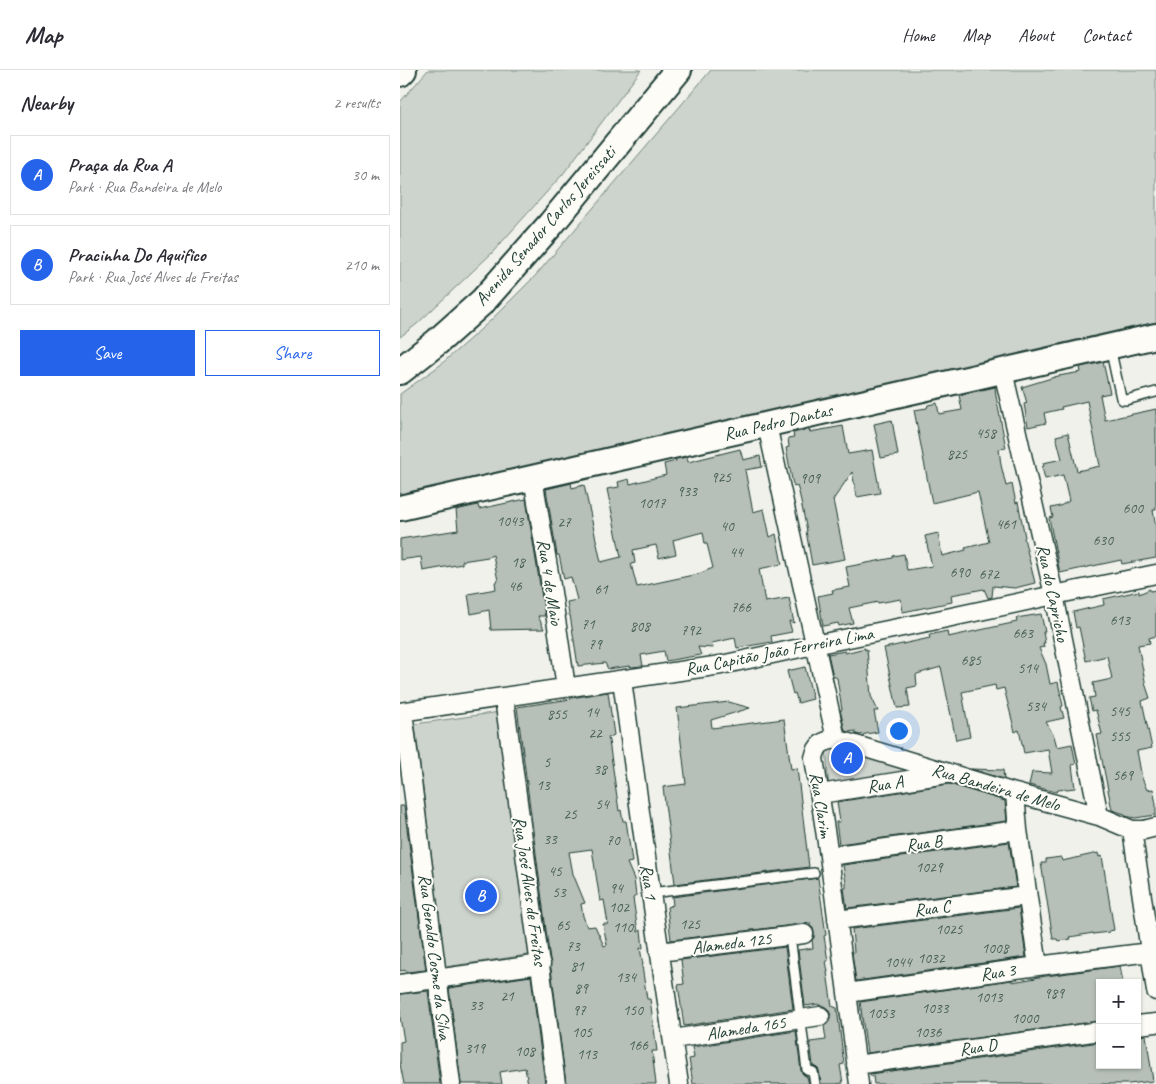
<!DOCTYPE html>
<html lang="en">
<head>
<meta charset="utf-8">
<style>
	:root { --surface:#fff; --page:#f7f7f7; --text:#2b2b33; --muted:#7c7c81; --line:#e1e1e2; --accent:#2563eb }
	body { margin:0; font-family:Caveat,sans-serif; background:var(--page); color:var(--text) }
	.controls { position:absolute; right:15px; bottom:15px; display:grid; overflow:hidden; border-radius:0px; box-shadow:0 1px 4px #0004 }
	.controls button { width:45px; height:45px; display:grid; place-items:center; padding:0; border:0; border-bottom:1px solid var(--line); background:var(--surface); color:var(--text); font:25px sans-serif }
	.you { position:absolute; left:498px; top:660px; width:18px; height:18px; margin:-12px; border:4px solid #fff; border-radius:50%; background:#1a73e8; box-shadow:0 0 0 8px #1a73e833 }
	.badge { display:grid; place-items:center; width:32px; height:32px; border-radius:50%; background:var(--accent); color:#fff; font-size:16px; font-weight:700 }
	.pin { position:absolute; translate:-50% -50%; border:2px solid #fff; box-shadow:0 1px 5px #0006 }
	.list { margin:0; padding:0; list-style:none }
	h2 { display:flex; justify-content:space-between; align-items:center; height:65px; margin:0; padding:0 20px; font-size:21px }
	h2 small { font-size:16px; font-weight:400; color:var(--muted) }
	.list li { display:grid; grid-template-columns:32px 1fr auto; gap:15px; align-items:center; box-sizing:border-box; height:80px; margin:0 10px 10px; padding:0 10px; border:1px solid var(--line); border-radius:0px }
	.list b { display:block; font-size:19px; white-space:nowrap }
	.list p { margin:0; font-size:16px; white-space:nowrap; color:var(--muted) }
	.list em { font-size:16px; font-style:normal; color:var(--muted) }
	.actions { display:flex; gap:10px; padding:15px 20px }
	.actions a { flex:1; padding:11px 0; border:1px solid var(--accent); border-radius:0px; text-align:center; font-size:18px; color:var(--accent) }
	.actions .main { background:var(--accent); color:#fff }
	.map { position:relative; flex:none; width:756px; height:1014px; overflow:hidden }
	header { display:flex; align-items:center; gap:30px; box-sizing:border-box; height:70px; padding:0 25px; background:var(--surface); border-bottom:1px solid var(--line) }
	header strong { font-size:24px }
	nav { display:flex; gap:28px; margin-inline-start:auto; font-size:18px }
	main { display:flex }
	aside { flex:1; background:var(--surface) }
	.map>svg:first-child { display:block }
	.green { fill:#cdd3cd; stroke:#768880 }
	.building { fill:#b6bfb8; stroke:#1f3d34; fill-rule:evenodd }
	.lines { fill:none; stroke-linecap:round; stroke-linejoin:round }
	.service-casing { stroke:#1f3d34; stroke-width:12 }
	.minor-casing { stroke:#1f3d34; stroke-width:21 }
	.secondary-casing { stroke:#1f3d34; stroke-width:28 }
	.primary-casing { stroke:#1f3d34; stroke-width:30 }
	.service { stroke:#fdfcf7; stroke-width:9 }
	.minor { stroke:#fdfcf7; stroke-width:18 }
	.secondary { stroke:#fdfcf7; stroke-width:24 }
	.primary { stroke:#fdfcf7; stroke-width:26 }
	.labels { text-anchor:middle; stroke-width:4; stroke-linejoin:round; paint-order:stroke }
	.number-label { font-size:15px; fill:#455e55 }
	.street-label { font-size:18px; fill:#1f3d34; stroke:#fdfcf7 }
</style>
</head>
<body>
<header>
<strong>Map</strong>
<nav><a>Home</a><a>Map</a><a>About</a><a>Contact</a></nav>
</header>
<main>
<aside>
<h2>Nearby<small>2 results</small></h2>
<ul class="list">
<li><span class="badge">A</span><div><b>Praça da Rua A</b><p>Park · Rua Bandeira de Melo</p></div><em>30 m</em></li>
<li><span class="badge">B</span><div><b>Pracinha Do Aquifico</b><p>Park · Rua José Alves de Freitas</p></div><em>210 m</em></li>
</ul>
<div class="actions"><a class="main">Save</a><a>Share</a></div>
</aside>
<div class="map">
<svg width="756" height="1014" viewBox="0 0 756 1014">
	<rect width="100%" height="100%" fill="#f0f1eb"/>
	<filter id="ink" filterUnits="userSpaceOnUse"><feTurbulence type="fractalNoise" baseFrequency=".02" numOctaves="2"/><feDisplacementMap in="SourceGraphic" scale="10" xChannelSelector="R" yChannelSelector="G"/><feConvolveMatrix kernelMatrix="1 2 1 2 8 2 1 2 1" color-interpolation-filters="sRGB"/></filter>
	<g filter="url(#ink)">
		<!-- green -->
		<path class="green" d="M28,0H241L163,104L92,183L17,254L0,267V32Z
			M311,0H756V252L0,424V324L39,296L89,252L136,205Z
			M100,642L134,884L45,897L15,654Z
			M426,676L510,700L429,720Z"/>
		<!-- building -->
		<path class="building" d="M703,292L710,323L700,325L705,350L756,339V440H753L756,458V488L722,494L721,490L660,503L649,448L653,447L651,438L660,436L669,431L663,405L645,409L642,397L644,396L643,393L662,389L656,366L668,363L677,401L700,396L687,331L661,337L662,339L644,343L646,353L628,357L624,334L627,333L622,317L658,306L681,302L680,297Z
			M595,317L596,326L606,378L599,379L601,395L606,416L612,414L616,433L618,432L625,467L624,468L635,513L615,518L593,516L592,527L588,528L584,519L551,525L552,532L503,542L501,529L478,533V532L449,538L453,553L439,556L438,553L423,556L418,526L433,523L432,520L450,517L446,497L493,488V486L504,484L507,500L532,496L525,466L538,463L542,486L566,480L565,478L589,472L578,422L532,433L514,340L527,338L528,335L537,333L539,344L562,340L559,325Z
			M492,350L498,385L481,388L474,354Z
			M443,356L448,384L472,380L480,423L457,427L452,402L433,430L445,489L412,495L406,461H407L399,422L397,416L394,417L392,410L386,378L389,377L388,368L394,367L393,363L409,359L410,362Z
			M340,379L343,390L360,386L362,397L345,400L353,442L364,439L370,467L376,464L382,494L359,499L365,532L389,528L394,553L389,551L392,562L371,566L372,572L337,578L335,568L312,573L313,578L298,577L301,585L266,591L264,581L241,585L243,596L231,597L230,596L208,599L205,593L178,596L170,545H169L167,532L177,530L171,507L164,509L159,485H157L146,419L171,413L172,418L184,415L201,492L221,487L207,419L219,417L218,412L229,409L230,414L266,405L264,394L276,391L275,389L287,387L288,392ZM303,462L305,474H307L313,498L298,504L237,517L231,494L235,493L233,480L256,475L259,488L276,484L273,470Z
			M126,429L145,546H138L144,559L91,560L89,540L71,544L68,524L96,519L95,512L98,511L93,485L88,487L62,491V494L23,501L21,487L0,490V469L58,460L56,440L78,435L79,439Z
			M750,519V521L756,520V566L749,568L750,573L738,575L746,616L750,628L742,631L752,678L737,681L742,708L747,720L753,719L756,734V745L735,748L725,746V744L712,740L697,665L702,664L696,640L692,641L689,628L695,627L693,613L712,609L707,586L686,591L679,557L676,558L673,542L704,535L703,529L739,521V524Z
			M641,544L645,562H643L645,573H643L644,577L639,578L646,594L650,614L658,612L663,636L661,637L664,648L646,652L654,666L657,677L672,674L676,694L672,695L675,718L658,720L656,722L629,715L632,702L652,703L648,679L624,683L619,660L615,662L604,618L596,620L595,615L562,622L570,667L556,670L541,597L517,604L516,605L517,616L507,618L510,637L497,638L484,578L530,568L529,565L547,561L548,567L617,552L616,548Z
			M465,578V580L467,579L471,626L478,641H474L478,662L460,665L456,664L455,661L449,662L445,661L440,640H442L437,608L433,606L428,584L445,581V583Z
			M405,597L413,629L398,633L395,623L393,624L387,601Z
			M208,622L214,665L208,668L209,671L219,741L221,740L223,751H226L227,757L232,792L227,793L234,809L236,826L233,828L238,862L241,860L243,878H240L243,895L242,896L247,929H250L257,981H252L256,1014H166L117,637L171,629V628ZM192,779L200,831L204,830L208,854H203L207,875L204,876L195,856L187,857L183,846L181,834L185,833L173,804L169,782Z
			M329,632L350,638L311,650L312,658L384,649L391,699L397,698L409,797L275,814L263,717L286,714L277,638Z
			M571,699L603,700L604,709Z
			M549,714L605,731L607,751L439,774L436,752H440L437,732Z
			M0,736H4L26,900L6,902V900L0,901Z
			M609,772L616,817L447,838L444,818H446V813L443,795Z
			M698,783L699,787L702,786L714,860L709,861V862L693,864V863L670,867L671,869L658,871L657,869H653L641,793H646V789L661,787L662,791Z
			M418,808L426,865L424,866L428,891H426L428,902H427L432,936L437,938L444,994L440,995L443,1013L436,1014H421L419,1000L417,998L413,995L410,972L426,970L424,956L427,954L430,950L431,945L428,939L424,936H419V934L405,936L398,880L413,878L412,870L414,868V862L413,858L410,856V853L271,870L267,837L273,835L272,827Z
			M619,838L626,887L456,911L452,883L454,882L452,859Z
			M385,877L393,939L284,956L278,915L284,914L281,890Z
			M720,896L723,913H700V951L467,983L460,932L612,910V912L636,908V907H639Z
			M131,906L145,1014H128L125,998L100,1002L102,1014H61L49,918Z
			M28,921L40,1014H4L0,994V972L4,971L0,947V924Z
			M396,961L401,1001L403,1004L407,1007L409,1014H293L289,989L294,988L292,977Z
			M746,965L753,1011L729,1014H474L473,1006H470V1004L700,972V995H737V966Z"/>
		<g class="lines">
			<defs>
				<path id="service" d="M710,277L721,328L723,330H726L756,322
					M251,823L414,803
					M390,866L407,1000L413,1002L415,1014"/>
				<path id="minor" d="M603,301L654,525L699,746
					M367,355L436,669C423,671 417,674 414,688L429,786L459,1014
					M133,408L150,509L166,617
					M222,610L251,823L279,1014
					M104,628L156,1014
					M0,642L321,595L414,575L542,549L654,525L756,504
					M3,642L51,1014
					M436,669L615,723L699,746L732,760H744L756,757
					M615,723L618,760L638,896
					M420,724L546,704
					M732,760L756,921
					M429,786L618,760
					M437,850L627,826
					M259,882L404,864
					M0,914L141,894
					M447,923L638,896L750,882
					M737,955L756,953
					M273,969L420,946
					M456,995L700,961"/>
				<path id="secondary" d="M0,438L756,266"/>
				<path id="primary" d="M0,3L3,0
					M0,301L37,272L83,231L151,154L278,0"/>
			</defs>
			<!-- service casing -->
			<use href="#service" class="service-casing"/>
			<!-- minor casing -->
			<use href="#minor" class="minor-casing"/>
			<!-- secondary casing -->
			<use href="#secondary" class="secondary-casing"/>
			<!-- primary casing -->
			<use href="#primary" class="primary-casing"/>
			<!-- service -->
			<use href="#service" class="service"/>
			<!-- minor -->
			<use href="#minor" class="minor"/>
			<!-- secondary -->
			<use href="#secondary" class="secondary"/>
			<!-- primary -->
			<use href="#primary" class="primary"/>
		</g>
	</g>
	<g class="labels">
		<!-- number labels -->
		<g class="number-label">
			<text x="586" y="368">458</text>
			<text x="557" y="389">825</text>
			<text x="321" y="412">925</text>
			<text x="410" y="413">909</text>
			<text x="287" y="426">933</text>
			<text x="252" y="438">1017</text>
			<text x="733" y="443">600</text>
			<text x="110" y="456">1043</text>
			<text x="164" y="457">27</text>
			<text x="606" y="459">461</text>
			<text x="327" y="461">40</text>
			<text x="703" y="475">630</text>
			<text x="336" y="487">44</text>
			<text x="118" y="497">18</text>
			<text x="560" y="507">690</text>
			<text x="589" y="509">672</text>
			<text x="115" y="521">46</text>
			<text x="201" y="524">61</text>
			<text x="341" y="542">766</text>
			<text x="720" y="555">613</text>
			<text x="188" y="559">71</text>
			<text x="240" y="561">808</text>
			<text x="291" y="565">792</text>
			<text x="623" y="568">663</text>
			<text x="195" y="579">79</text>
			<text x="571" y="595">685</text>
			<text x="628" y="603">514</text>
			<text x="636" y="641">534</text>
			<text x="720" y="646">545</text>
			<text x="192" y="647">14</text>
			<text x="157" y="649">855</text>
			<text x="195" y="668">22</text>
			<text x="720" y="671">555</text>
			<text x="147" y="697">5</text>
			<text x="200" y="704">38</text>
			<text x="723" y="710">569</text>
			<text x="143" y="720">13</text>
			<text x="202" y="739">54</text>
			<text x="170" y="749">25</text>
			<text x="150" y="774">33</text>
			<text x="213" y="775">70</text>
			<text x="529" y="802">1029</text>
			<text x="155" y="806">45</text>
			<text x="216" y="823">94</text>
			<text x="159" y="827">53</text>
			<text x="219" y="842">102</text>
			<text x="290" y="859">125</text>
			<text x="163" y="860">65</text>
			<text x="223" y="862">110</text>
			<text x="549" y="864">1025</text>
			<text x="173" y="881">73</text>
			<text x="595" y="883">1008</text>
			<text x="531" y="893">1032</text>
			<text x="498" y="897">1044</text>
			<text x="177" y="901">81</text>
			<text x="226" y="912">134</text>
			<text x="181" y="923">89</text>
			<text x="654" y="928">989</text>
			<text x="107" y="931">21</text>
			<text x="589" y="932">1013</text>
			<text x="76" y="940">33</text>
			<text x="535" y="943">1033</text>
			<text x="179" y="945">97</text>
			<text x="233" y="945">150</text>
			<text x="481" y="948">1053</text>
			<text x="625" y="953">1000</text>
			<text x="182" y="967">105</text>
			<text x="528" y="967">1036</text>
			<text x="238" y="980">166</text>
			<text x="75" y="983">319</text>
			<text x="125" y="986">108</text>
			<text x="187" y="989">113</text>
		</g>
		<!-- street labels -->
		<g class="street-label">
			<text transform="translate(145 156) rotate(-49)" y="6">Avenida Senador Carlos Jereissati</text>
			<text transform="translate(378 352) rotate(-13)" y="6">Rua Pedro Dantas</text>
			<text transform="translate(150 512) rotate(81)" y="6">Rua 4 de Maio</text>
			<text transform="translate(653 523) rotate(78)" y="6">Rua do Capricho</text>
			<text transform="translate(379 581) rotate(-11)" y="6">Rua Capitão João Ferreira Lima</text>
			<text transform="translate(485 714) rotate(-9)" y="6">Rua A</text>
			<text transform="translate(596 717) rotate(16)" y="6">Rua Bandeira de Melo</text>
			<text transform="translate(421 735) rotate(81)" y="6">Rua Clarim</text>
			<text transform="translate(524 773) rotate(-8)" y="6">Rua B</text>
			<text transform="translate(249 812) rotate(82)" y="6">Rua 1</text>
			<text transform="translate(130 821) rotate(82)" y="6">Rua José Alves de Freitas</text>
			<text transform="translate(532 838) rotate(-7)" y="6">Rua C</text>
			<text transform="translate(332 873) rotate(-7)" y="6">Alameda 125</text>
			<text transform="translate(35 887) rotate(83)" y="6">Rua Geraldo Cosme da Silva</text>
			<text transform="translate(598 902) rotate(-8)" y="6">Rua 3</text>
			<text transform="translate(346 958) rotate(-9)" y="6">Alameda 165</text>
			<text transform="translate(578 977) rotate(-8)" y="6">Rua D</text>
		</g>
	</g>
</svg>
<div class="controls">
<button>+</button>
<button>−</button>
</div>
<div class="you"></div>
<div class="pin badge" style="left:447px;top:688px">A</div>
<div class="pin badge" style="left:81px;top:826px">B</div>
</div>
</main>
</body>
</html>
